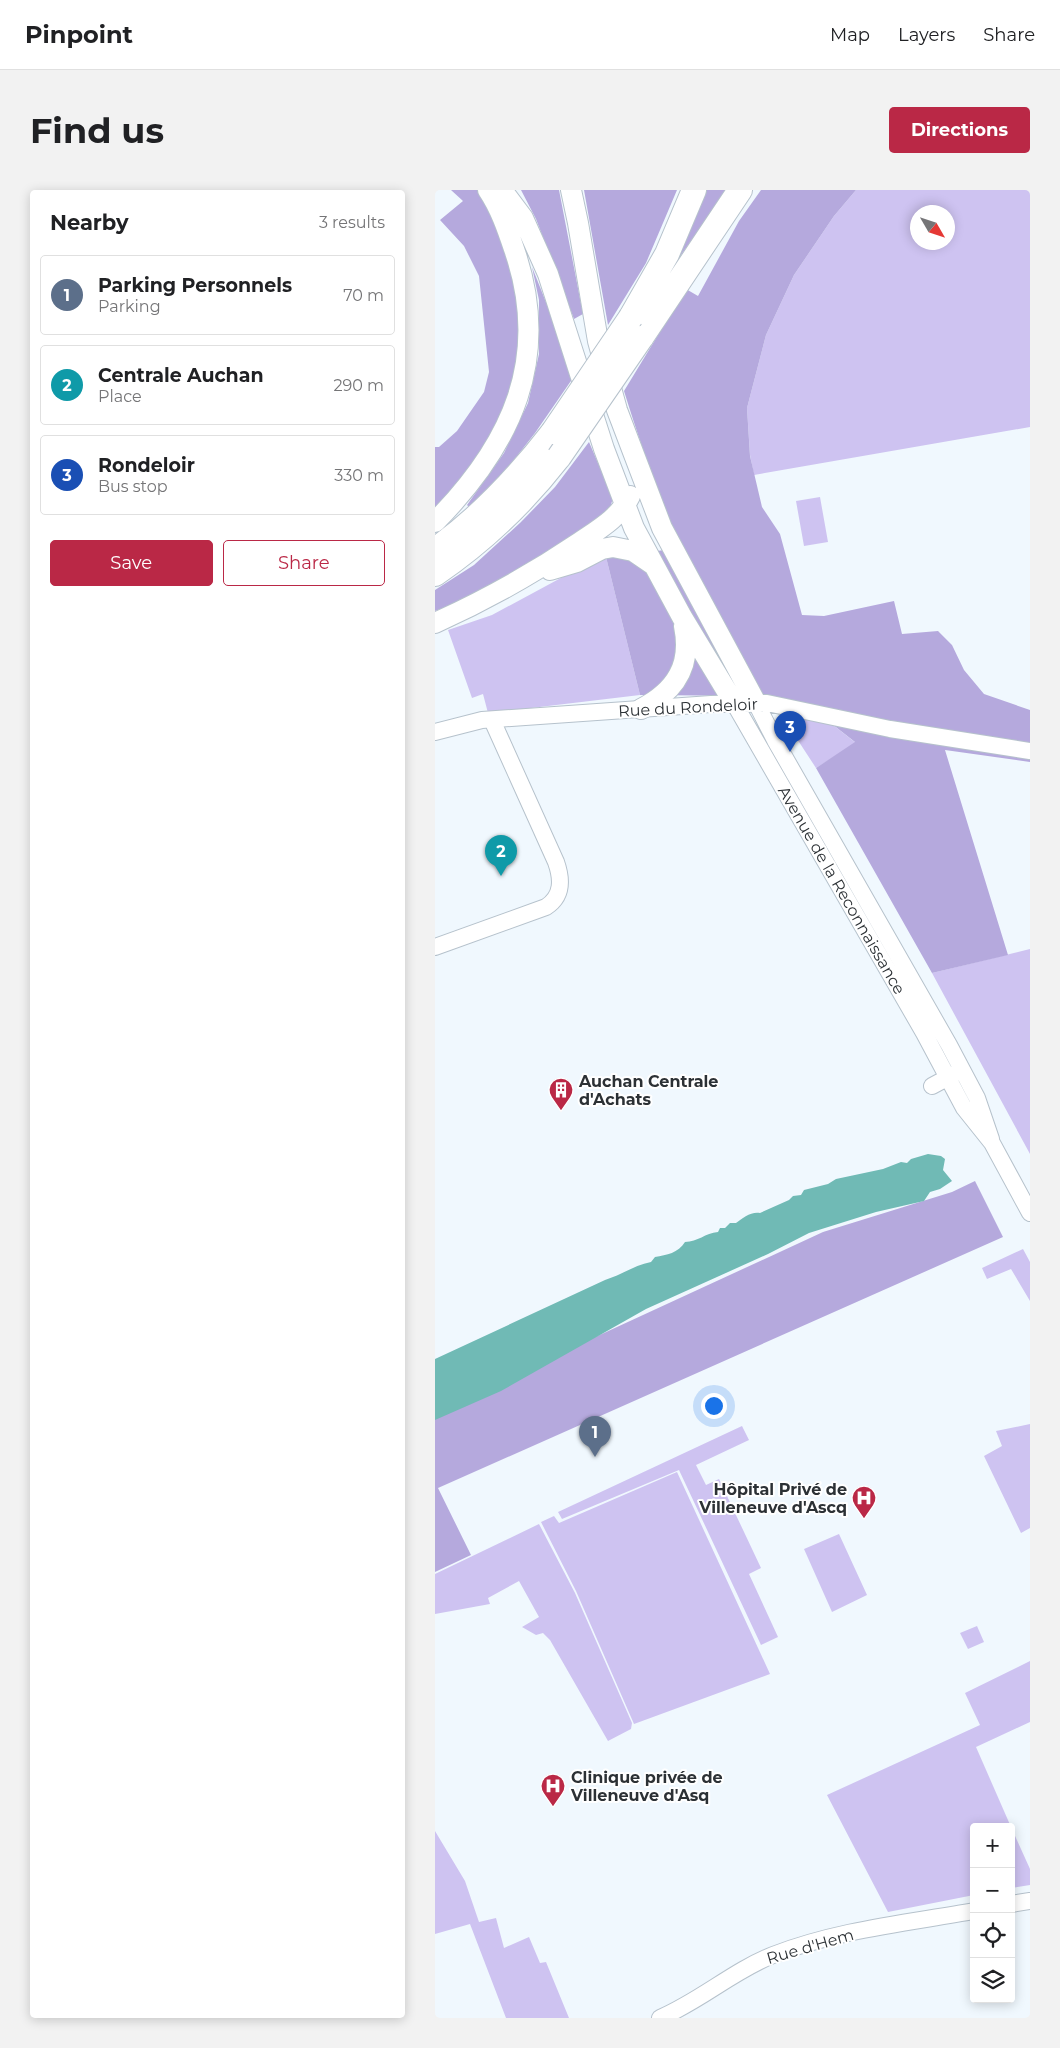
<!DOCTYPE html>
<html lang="en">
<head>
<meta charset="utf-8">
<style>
	:root { --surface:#fff; --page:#f2f2f2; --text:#202124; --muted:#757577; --line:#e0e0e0; --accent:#ba2846 }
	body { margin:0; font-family:Montserrat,sans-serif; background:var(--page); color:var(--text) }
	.controls { position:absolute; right:15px; bottom:15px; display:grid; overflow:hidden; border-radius:5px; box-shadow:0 2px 12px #0003 }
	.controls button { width:45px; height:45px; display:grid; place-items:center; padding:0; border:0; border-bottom:1px solid var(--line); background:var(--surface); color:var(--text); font:25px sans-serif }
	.compass { position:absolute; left:475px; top:15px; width:45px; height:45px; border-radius:50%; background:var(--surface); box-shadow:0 2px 12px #0003; rotate:129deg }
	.you { position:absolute; left:278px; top:1215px; width:18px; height:18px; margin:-12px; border:4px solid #fff; border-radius:50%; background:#1a73e8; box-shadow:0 0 0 8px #1a73e833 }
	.badge { display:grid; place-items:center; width:32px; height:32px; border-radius:50%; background:var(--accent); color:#fff; font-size:16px; font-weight:700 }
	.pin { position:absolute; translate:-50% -41px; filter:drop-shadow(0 1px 2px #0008) }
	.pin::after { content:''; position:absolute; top:26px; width:18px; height:15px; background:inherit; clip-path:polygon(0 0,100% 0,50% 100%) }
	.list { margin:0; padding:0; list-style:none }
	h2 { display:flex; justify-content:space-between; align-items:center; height:65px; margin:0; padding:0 20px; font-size:21px }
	h2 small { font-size:16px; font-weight:400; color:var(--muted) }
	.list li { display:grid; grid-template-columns:32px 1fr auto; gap:15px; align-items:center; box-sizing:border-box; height:80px; margin:0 10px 10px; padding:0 10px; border:1px solid var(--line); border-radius:5px }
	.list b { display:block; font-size:19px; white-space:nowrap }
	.list p { margin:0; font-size:16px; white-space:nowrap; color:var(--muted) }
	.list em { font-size:16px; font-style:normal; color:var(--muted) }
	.actions { display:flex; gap:10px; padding:15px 20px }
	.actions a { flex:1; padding:11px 0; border:1px solid var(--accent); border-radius:5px; text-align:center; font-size:18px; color:var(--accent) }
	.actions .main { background:var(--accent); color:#fff }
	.icon { flex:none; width:28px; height:28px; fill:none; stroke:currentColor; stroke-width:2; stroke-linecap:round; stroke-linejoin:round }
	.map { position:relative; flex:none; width:595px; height:1828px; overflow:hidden; border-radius:5px }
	header { display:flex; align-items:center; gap:30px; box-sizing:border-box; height:70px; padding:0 25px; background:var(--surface); border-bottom:1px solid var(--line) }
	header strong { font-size:24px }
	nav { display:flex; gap:28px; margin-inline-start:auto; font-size:18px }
	.intro { display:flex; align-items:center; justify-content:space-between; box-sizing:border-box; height:120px; padding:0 30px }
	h1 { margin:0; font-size:35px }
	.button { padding:12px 22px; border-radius:5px; background:var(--accent); color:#fff; font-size:18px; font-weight:700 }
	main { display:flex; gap:30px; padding:0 30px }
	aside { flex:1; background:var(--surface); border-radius:5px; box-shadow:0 2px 12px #0003 }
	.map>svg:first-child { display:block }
	.green { fill:#cec3f1; fill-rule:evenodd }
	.forest { fill:#b5a9dd }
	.water { fill:#70bab5 }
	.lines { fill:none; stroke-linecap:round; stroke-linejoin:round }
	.minor-casing { stroke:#b6c2cc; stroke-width:18 }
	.major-casing { stroke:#b6c2cc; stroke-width:22 }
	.highway-casing { stroke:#b6c2cc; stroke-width:26 }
	.minor { stroke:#fff; stroke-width:16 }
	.major { stroke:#fff; stroke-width:20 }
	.highway { stroke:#fff; stroke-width:24 }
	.highway-bridge-casing { stroke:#b6c2cc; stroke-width:26; stroke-linecap:butt }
	.highway-bridge { stroke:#fff; stroke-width:24 }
	.labels { text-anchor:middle; stroke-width:4; stroke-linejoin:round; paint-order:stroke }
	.street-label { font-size:16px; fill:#2c3135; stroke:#fff }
	.poi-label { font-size:16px; font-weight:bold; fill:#2c3135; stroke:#fff; text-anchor:start }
</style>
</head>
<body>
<header>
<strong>Pinpoint</strong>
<nav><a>Map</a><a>Layers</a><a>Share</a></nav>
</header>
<div class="intro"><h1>Find us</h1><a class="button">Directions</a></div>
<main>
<aside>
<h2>Nearby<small>3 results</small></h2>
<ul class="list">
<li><span class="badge" style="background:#5c6f8a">1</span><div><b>Parking Personnels</b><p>Parking</p></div><em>70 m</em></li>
<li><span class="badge" style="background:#0f9aa8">2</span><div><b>Centrale Auchan</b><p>Place</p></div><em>290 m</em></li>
<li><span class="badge" style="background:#1a4fb4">3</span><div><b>Rondeloir</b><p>Bus stop</p></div><em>330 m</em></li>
</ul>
<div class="actions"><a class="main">Save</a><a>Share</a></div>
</aside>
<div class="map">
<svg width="595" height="1828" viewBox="0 0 595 1828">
	<rect width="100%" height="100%" fill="#f0f8fe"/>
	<!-- green -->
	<path class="green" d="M421,0H595V237L319,285L315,265L312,218L331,145L359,85L399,26ZM482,22H512V52H482Z
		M385,307L393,352L369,356L361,311Z
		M171,367L205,505L53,523L48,504L37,508L13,440L57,425L148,376Z
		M334,506L370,513L421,553L381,578Z
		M595,759V964L497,783Z
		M588,1059L595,1072V1111L576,1079L552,1089L547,1078Z
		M595,1234V1338L586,1343L549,1266L567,1256L561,1241Z
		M307,1236L314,1250L261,1275L271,1295L284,1289L326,1378L314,1384L343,1447L326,1455L244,1280L127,1329L123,1322Z
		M242,1282L335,1484L199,1534L141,1401L106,1332L119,1326L124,1333Z
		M104,1334L140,1403L197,1533L196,1539L173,1551L115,1450L108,1443L101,1445L87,1437L104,1427L84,1391L53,1408L55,1414L0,1424V1384Z
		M404,1344L432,1405L397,1422L369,1359Z
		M542,1436L549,1452L533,1459L525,1443Z
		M595,1471V1532L541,1557L576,1637H539V1705L453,1722L392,1605L545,1535L530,1503Z
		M576,1637L595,1679V1695L576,1698Z
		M0,1641L30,1691L44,1732L61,1728L69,1758L94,1747L105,1773L111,1772L134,1828H71L35,1734L0,1744Z"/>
	<!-- forest -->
	<path class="forest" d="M16,0H46L55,15L81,88L87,145L79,200L63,236L33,284L0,320V257H4L22,241L49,202L54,182L44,86L29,56L5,30L28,11Z
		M86,0H124L148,124L139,129L101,29Z
		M149,0H242L211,73L173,135Z
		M272,0H292L239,75Z
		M326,0H421L399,26L359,85L331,145L312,218L315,266L327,317L345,344L367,425L389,426L459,411L467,444L503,441L517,455L529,480L549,504L595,520V572L510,560L573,765L497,783L381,578L420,552L370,513L334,506L205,505L171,367L247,358C223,307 206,255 189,201L251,99L263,106L304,31Z
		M97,77L140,185L100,243L71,280L34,317L32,315L69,263L93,213L104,164V110Z
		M154,252L178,308L175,318C165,329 151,337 138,346C98,374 46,406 0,421V400L39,375L86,332L120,297Z
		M540,991L568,1047L3,1298L36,1365L0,1382V1221L388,1042L517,1002Z"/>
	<!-- water -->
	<path class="water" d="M493,964L506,966L510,969L508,980L517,991L505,999L495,1002L489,1011L441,1022L374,1043L333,1064L211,1119L66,1201L0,1230V1169L170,1090C186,1085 200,1075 216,1072L220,1067C232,1065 243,1063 250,1052C263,1052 270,1043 283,1042L285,1038H290L295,1033H301C307,1028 317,1021 325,1023L354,1010L358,1006L366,1005L369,1000L393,994L401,989L448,979L466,972L472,973L476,969Z"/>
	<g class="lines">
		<defs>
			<path id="minor" d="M299,513L489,843L529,918L557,953L595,1023
				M321,513L341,552L514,855L542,908L556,949
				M0,542L47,530L276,514L332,513L455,539L595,561
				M0,757L111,717C128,706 127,689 121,672L57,530
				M497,896L523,882
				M576,1714L595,1711
				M225,1828C265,1811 298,1781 338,1765C402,1740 472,1733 539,1721"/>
			<path id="major" d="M67,0L88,28L113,84L169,259L199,338L247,427L299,513
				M136,0L143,33L163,151L182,220L227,338L321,513
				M0,332C77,254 117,168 79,59C72,38 65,18 53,0
				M115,380L142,372L167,359L178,357L198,361L217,374
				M0,433C51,410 99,383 145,352C164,339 184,328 195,306
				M206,519C241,501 257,475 249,436"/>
			<path id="highway" d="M196,127L232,64L259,0
				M206,148L305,0
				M0,360C46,327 84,286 118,242
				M0,384C47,352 89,312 124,267"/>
		</defs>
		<!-- minor casing -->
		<use href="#minor" class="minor-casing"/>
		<!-- major casing -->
		<use href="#major" class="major-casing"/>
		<!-- highway casing -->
		<use href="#highway" class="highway-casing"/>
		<!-- minor -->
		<use href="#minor" class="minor"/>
		<!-- major -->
		<use href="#major" class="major"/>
		<!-- highway -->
		<use href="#highway" class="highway"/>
		<defs>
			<path id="highway-bridge" d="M118,242L196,127
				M124,267L206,148"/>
		</defs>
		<!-- highway-bridge casing -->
		<use href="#highway-bridge" class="highway-bridge-casing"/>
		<!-- highway-bridge -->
		<use href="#highway-bridge" class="highway-bridge"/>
	</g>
	<!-- icons -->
	<defs>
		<symbol id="building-pin" viewBox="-11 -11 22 30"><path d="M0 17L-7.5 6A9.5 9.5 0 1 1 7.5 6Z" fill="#ba2846" stroke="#fff"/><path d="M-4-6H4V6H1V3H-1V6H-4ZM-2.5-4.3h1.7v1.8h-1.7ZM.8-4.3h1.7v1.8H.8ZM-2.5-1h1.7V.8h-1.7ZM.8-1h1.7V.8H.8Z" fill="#fff"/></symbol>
		<symbol id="hospital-pin" viewBox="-11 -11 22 30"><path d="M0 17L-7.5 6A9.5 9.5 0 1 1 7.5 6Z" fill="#ba2846" stroke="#fff"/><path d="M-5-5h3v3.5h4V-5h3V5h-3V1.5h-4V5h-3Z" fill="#fff"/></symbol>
	</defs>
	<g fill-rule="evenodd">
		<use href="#building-pin" x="112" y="886" width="28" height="38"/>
		<use href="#hospital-pin" x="415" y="1294" width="28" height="38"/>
		<use href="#hospital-pin" x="104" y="1582" width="28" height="38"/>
	</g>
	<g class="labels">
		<!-- street labels -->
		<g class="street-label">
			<text transform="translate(253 517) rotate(-3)" y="6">Rue du Rondeloir</text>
			<text transform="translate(407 700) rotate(60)" y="6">Avenue de la Reconnaissance</text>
			<text transform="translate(375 1756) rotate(-16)" y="6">Rue d'Hem</text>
		</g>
		<!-- poi labels -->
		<g class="poi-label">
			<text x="144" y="897">Auchan Centrale<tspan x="144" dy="18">d'Achats</tspan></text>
			<text x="412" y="1305" text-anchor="end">Hôpital Privé de<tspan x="412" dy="18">Villeneuve d'Ascq</tspan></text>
			<text x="136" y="1593">Clinique privée de<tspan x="136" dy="18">Villeneuve d'Asq</tspan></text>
		</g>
	</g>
</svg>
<div class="controls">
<button>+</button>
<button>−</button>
<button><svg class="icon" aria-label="locate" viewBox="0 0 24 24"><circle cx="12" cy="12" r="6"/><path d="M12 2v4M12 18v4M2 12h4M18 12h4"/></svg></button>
<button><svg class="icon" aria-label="layers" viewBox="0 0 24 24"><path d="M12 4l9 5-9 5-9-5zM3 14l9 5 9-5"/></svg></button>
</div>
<svg class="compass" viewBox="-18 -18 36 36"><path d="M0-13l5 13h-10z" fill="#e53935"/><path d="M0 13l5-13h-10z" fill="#757577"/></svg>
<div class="you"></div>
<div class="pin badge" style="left:160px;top:1267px;background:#5c6f8a">1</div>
<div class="pin badge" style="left:66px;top:686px;background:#0f9aa8">2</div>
<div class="pin badge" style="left:355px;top:562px;background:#1a4fb4">3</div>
</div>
</main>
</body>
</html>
